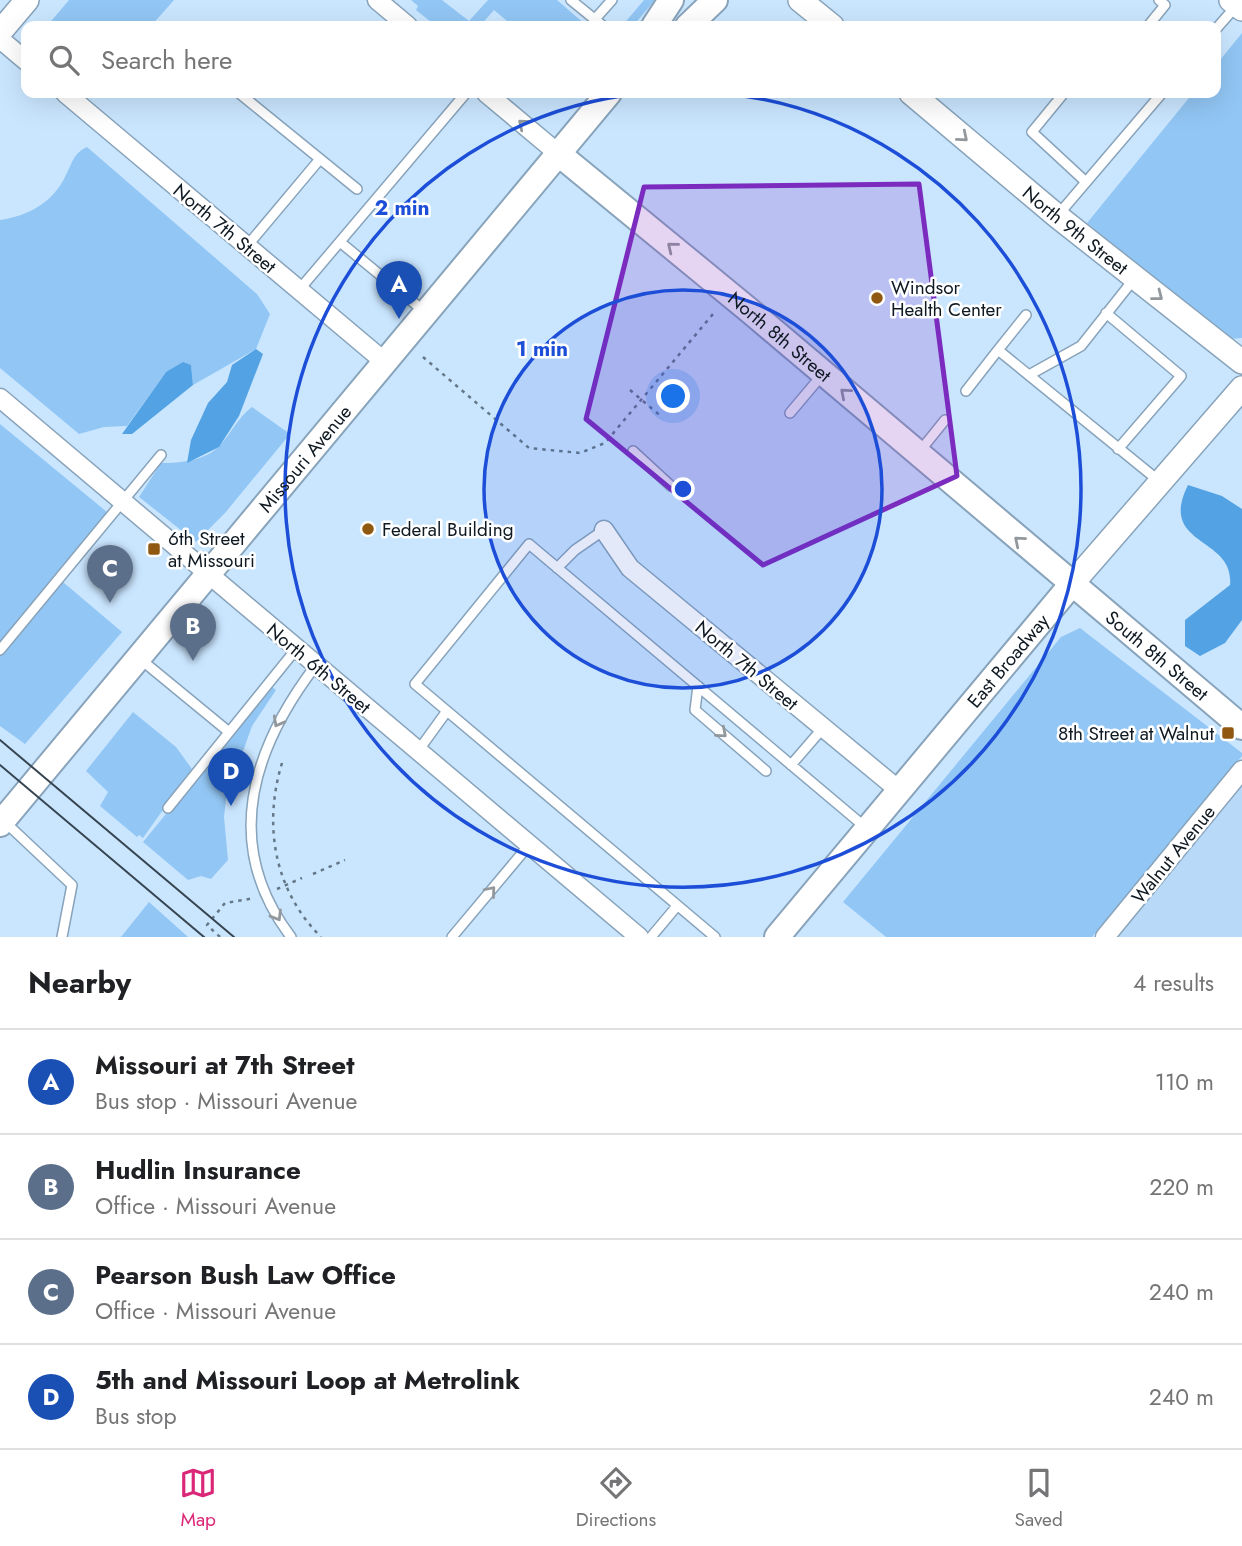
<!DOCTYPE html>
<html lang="en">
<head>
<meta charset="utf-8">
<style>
	:root { --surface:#fff; --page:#f2f2f2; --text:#202124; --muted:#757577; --line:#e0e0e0; --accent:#db2777 }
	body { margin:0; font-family:Jost,sans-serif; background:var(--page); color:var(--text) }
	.you { position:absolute; left:674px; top:397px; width:24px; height:24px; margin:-18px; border:5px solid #fff; border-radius:50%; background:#1a73e8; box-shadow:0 0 0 10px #1a73e833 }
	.badge { display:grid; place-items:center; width:46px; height:46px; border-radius:50%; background:var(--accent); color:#fff; font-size:23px; font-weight:700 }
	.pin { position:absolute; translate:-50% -58px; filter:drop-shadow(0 2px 4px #0008) }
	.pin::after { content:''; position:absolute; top:37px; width:24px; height:21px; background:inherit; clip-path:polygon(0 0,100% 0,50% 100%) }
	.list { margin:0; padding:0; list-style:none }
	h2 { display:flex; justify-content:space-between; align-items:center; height:91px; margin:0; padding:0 28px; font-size:30px }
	h2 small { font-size:23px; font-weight:400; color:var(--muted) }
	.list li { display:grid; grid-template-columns:46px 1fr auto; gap:21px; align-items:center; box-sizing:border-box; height:105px; padding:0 28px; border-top:2px solid var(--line) }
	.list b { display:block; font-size:26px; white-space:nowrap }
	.list p { margin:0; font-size:23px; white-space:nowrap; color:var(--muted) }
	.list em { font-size:23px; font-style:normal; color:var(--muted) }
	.icon { flex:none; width:38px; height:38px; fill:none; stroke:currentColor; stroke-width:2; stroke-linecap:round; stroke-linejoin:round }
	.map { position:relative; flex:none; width:1242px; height:937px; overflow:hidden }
	.search { position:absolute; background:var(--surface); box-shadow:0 7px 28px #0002; left:21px; right:21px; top:21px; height:77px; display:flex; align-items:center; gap:18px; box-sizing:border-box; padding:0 24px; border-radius:14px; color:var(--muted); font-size:26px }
	.sheet { height:511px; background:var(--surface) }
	nav { display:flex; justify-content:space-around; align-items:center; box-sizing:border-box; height:98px; border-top:2px solid var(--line); background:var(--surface); font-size:19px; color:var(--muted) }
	nav a { display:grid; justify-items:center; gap:4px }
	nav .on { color:var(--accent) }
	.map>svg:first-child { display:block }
	.built { fill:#b9d9f8 }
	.green { fill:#92c6f4 }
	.forest { fill:#53a3e4 }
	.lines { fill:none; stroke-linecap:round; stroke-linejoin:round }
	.service-casing { stroke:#88a3ba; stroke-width:12 }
	.minor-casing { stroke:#88a3ba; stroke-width:21 }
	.tertiary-casing { stroke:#88a3ba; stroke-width:26 }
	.secondary-casing { stroke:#88a3ba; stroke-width:28 }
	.path { stroke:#657888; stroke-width:2.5; stroke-dasharray:3.5 5; stroke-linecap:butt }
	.service { stroke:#fff; stroke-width:9 }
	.minor { stroke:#fff; stroke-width:18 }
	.tertiary { stroke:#fff; stroke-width:23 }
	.secondary { stroke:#fff; stroke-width:24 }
	.tram { stroke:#374551; stroke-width:2 }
	.oneway { stroke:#93989c }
	.marked { fill:#7b2cbf; fill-opacity:0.2; stroke:#7b2cbf; stroke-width:5; stroke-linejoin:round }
	.ring { fill:none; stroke:#1d4ed8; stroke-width:3.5 }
	.poi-dot { fill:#905811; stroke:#fff; stroke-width:2.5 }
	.labels { text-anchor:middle; stroke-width:5; stroke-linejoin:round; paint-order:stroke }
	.street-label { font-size:19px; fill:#0f1922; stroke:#fff }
	.poi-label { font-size:19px; fill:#0f1922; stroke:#fff; text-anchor:start }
	.centre { fill:#1d4ed8; stroke:#fff; stroke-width:3.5 }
	.ring-label { font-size:21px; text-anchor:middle; font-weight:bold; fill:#1d4ed8; stroke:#fff; stroke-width:5; stroke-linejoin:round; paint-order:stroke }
</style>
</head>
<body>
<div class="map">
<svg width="1242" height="937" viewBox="0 0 1242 937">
	<rect width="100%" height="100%" fill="#cae6ff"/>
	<!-- built -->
	<path class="built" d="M1242,786V937H1117Z"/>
	<!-- green -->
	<path class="green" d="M69,0H174L151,26H47Z
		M411,0H442L469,21L488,0H557L587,26H513L494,10L480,26H436L416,10L418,6Z
		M644,0H655L633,26H622Z
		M1242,33V338L1229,339L1087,223L1193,93H1216V65Z
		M87,147L257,294L270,314L256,349L193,385L191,366L166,372L127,426L104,427L79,434L0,368V220C28,216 52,203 65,177C72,164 73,153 87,147Z
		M252,407L290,434L225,513L196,542L139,497L161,463C180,463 205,461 219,446C232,433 237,418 252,407Z
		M0,424L107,512L102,523L35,610L38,612L63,582L122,632L25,744L0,726Z
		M1080,628L1242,753V756L1092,937H886L843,902L1061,637Z
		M272,687L276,690L252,726L235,774L229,773L224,817L228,860L211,879L201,876L188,880L143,842L193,781L200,778L199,775Z
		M133,712L176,747L192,769L143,838L139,835L137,837L100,806L108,792L86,771Z
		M149,902L188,937H121Z"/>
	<!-- forest -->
	<path class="forest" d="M256,349L263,354L239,416L219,447L187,463L191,440L208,403L227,382L232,365Z
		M183,362L191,365L193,385L132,434H122L166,372Z
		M1188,485L1222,496L1242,509V620L1225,643L1200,656L1185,646V620L1230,585C1235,536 1157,547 1188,485Z"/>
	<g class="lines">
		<defs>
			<path id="service" d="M571,0L603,26
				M595,19L612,0
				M1148,26L1165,5L1159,0
				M1216,29L1237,5
				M239,93L357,189
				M1064,93L1032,132L1086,182
				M1058,215L1162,93
				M340,242L425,312
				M247,246L320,159
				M299,290L466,93
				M1106,313L1181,376L1118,449
				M1026,315L998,350L1159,481
				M1029,375L1081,346L1134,279
				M966,391L998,350
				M790,413L822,375
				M633,451L671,486
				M920,451L945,420
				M557,568L575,550L604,530
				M0,650L161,455
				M139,658L229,732
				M698,686L695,710L766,771
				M418,751L447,711
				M791,765L823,728
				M168,808L297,648
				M5,822L72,885L62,937
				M291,937C221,845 252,749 316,665
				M452,937L529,845
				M651,937L677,906
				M715,937L415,684L529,544L865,827"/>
			<path id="minor" d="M377,0L408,26
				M0,39L26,61
				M65,93L386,363
				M486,93L560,155
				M0,398L639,937
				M604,530L630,568L900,791
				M1105,937L1242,770"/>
			<g id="tertiary">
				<path d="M800,0L832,26"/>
				<path d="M1231,0L1242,9"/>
				<path d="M0,32L27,0"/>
				<path id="s1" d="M911,93L1057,216L1242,362"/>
				<path d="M1071,585L1242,388"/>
			</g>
			<g id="secondary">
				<path d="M654,26L671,0"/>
				<path d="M688,26L715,0"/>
				<path id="s2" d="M560,155L750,311L1242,727"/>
				<path id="s3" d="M0,824L609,93"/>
				<path id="s4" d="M777,937L1071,585"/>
			</g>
		</defs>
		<!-- service casing -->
		<use href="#service" class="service-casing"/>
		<!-- minor casing -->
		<use href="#minor" class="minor-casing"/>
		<!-- tertiary casing -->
		<use href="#tertiary" class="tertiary-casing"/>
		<!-- secondary casing -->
		<use href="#secondary" class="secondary-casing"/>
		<!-- path -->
		<path class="path" d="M423,357L529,448L580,453L605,443L713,314
			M630,390L662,417
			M282,763C263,825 274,890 321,937
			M313,874L345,860
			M277,889L302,878
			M220,937L207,925L225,903L255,898"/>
		<!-- service -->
		<use href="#service" class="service"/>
		<!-- minor -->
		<use href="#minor" class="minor"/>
		<!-- tertiary -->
		<use href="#tertiary" class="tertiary"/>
		<!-- secondary -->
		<use href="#secondary" class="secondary"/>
		<!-- tram -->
		<path class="tram" d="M0,740L234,937
			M0,765L204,937"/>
	</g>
	<!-- one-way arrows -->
	<defs><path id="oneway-chevron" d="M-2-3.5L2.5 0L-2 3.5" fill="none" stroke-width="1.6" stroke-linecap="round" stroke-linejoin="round" transform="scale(1.75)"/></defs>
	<g class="oneway">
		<use href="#oneway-chevron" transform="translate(523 124) rotate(-140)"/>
		<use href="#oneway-chevron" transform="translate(963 137) rotate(40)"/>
		<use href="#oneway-chevron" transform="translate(672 247) rotate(-141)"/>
		<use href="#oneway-chevron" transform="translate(1158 296) rotate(38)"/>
		<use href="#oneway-chevron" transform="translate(845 393) rotate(-139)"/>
		<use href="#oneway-chevron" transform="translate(1019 541) rotate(-140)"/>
		<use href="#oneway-chevron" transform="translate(278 722) rotate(119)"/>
		<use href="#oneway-chevron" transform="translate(722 733) rotate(41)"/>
		<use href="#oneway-chevron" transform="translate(491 891) rotate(-50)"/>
		<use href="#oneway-chevron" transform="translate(277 916) rotate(59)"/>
	</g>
	<!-- marked area -->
	<path class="marked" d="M919,184L957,476L763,565L586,419L644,187Z"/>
	<!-- distance rings -->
	<circle cx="683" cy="489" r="199" fill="#1d4ed8" fill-opacity=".12"/>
	<g class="ring">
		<circle cx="683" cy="489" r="199"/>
		<path d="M721 93A398 398 0 1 1 645 93"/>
	</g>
	<!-- markers -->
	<g class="poi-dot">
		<circle cx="877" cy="298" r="7"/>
		<circle cx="368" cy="529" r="7"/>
		<rect x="147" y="542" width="14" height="14" rx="3.5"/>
		<rect x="1221" y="726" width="14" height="14" rx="3.5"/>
	</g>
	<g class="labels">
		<!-- street labels -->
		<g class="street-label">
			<text transform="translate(225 228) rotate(40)" y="7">North 7th Street</text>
			<text dy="7" stroke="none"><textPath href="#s1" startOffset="214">North 9th Street</textPath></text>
			<text dy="7" stroke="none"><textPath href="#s2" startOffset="285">North 8th Street</textPath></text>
			<text dy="7" stroke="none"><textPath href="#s3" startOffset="476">Missouri Avenue</textPath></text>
			<text dy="7" stroke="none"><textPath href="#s2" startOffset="779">South 8th Street</textPath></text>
			<text dy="7" stroke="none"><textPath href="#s4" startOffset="360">East Broadway</textPath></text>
			<text transform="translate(747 665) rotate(40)" y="7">North 7th Street</text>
			<text transform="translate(319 668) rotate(40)" y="7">North 6th Street</text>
			<text transform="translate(1173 854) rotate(-51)" y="7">Walnut Avenue</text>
		</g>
		<!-- poi labels -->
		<g class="poi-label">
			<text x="891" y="294">Windsor<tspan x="891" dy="22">Health Center</tspan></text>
			<text x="382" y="536">Federal Building</text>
			<text x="168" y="545">6th Street<tspan x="168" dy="22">at Missouri</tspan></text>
			<text x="1214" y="740" text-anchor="end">8th Street at Walnut</text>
		</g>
	</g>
	<circle cx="683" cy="489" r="10" class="centre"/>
	<g class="ring-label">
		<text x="402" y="215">2 min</text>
		<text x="542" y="356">1 min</text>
	</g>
</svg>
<div class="you"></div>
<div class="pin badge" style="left:399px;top:319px;background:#1a4fb4">A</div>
<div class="pin badge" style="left:193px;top:661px;background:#5c6f8a">B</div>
<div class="pin badge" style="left:110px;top:603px;background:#5c6f8a">C</div>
<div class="pin badge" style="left:231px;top:806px;background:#1a4fb4">D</div>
<div class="search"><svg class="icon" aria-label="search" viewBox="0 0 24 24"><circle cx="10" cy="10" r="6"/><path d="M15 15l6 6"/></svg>Search here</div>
</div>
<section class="sheet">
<h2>Nearby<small>4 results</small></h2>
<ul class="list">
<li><span class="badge" style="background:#1a4fb4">A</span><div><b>Missouri at 7th Street</b><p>Bus stop · Missouri Avenue</p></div><em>110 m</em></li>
<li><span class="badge" style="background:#5c6f8a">B</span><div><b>Hudlin Insurance</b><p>Office · Missouri Avenue</p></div><em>220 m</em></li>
<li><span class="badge" style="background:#5c6f8a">C</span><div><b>Pearson Bush Law Office</b><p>Office · Missouri Avenue</p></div><em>240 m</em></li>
<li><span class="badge" style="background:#1a4fb4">D</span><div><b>5th and Missouri Loop at Metrolink</b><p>Bus stop</p></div><em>240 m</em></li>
</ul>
</section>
<nav>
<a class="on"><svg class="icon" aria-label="map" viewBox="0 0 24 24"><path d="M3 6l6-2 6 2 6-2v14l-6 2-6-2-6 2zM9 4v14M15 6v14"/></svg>Map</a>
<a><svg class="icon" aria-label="directions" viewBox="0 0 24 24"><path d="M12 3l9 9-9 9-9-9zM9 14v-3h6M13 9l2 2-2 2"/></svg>Directions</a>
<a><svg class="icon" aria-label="saved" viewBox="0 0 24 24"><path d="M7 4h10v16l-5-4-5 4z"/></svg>Saved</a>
</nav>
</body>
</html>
